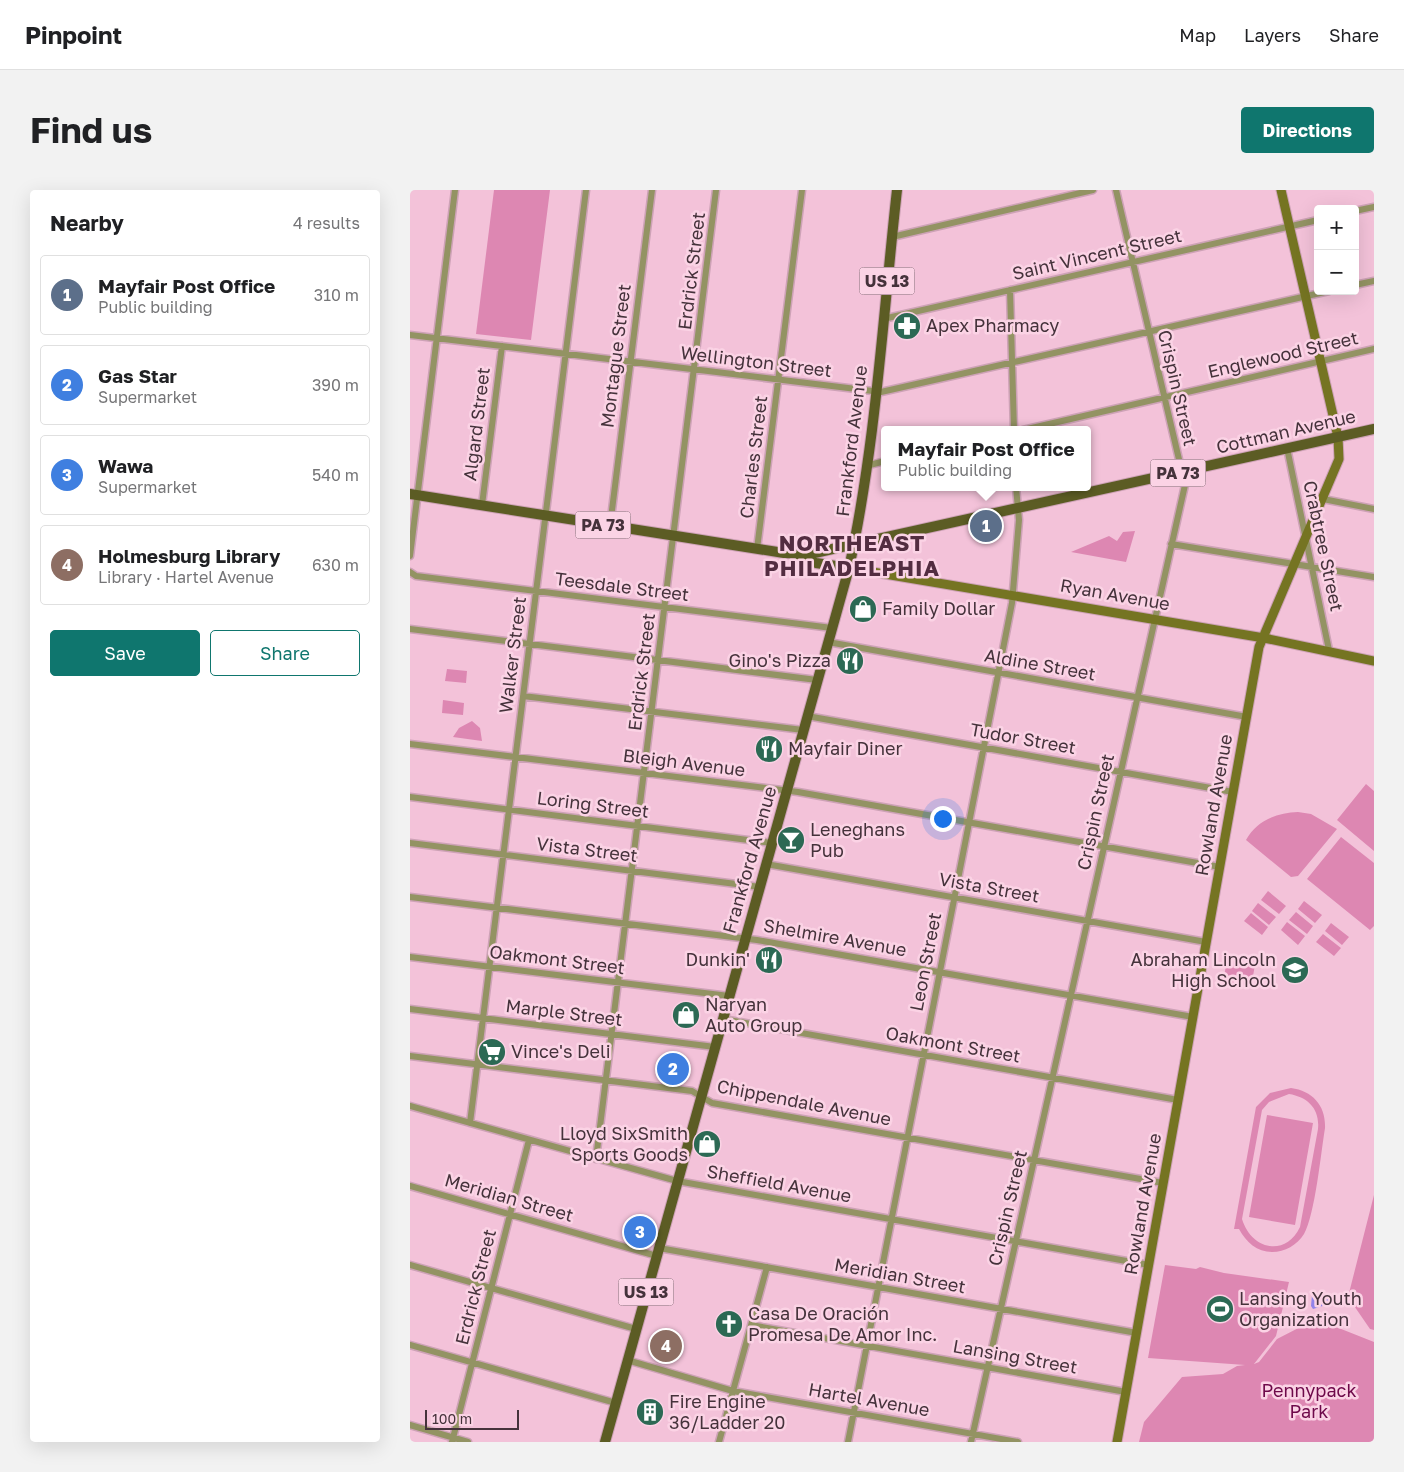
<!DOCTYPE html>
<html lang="en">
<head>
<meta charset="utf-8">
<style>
	:root { --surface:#fff; --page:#f2f2f2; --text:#202124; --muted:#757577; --line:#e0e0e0; --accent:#0f766e }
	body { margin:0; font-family:"Golos Text",sans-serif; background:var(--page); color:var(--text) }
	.controls { position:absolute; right:15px; top:15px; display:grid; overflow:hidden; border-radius:5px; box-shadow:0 5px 20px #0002 }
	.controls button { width:45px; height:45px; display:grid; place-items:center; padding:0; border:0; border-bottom:1px solid var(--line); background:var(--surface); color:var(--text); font:25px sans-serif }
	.scale { position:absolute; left:15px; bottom:12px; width:94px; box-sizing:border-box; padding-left:5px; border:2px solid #45323b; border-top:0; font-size:14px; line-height:18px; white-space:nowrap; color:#45323b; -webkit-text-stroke:4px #fbd3e5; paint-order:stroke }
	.you { position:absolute; left:532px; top:628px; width:18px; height:18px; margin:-12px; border:4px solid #fff; border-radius:50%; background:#1a73e8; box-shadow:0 0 0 8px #1a73e833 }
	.badge { display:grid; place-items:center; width:32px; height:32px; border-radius:50%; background:var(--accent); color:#fff; font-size:16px; font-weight:700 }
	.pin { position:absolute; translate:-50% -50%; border:2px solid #fff; box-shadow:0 1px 5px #0006 }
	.popup { position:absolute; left:471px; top:236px; width:210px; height:65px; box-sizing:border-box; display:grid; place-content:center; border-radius:5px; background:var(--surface); filter:drop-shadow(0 1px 4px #0005); font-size:16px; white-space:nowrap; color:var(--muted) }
	.popup b { font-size:19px; color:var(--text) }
	.popup::after { content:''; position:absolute; left:50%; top:100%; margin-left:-10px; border:10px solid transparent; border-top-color:var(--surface) }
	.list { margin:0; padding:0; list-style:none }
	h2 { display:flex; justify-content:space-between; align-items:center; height:65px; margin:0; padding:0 20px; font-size:21px }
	h2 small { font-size:16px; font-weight:400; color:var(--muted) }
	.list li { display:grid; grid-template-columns:32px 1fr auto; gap:15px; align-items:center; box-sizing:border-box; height:80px; margin:0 10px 10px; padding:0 10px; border:1px solid var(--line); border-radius:5px }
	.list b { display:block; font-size:19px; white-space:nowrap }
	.list p { margin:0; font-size:16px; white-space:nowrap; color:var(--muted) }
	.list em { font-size:16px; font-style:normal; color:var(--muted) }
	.actions { display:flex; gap:10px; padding:15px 20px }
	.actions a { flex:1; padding:11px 0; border:1px solid var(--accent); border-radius:5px; text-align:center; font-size:18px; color:var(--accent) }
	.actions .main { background:var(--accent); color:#fff }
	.map { position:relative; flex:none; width:964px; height:1252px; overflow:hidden; border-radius:5px }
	header { display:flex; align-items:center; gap:30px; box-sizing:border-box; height:70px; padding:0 25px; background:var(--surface); border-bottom:1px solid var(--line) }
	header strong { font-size:24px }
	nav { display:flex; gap:28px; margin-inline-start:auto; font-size:18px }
	.intro { display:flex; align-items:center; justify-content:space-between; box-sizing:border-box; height:120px; padding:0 30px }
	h1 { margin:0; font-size:35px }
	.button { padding:12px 22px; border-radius:5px; background:var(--accent); color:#fff; font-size:18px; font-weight:700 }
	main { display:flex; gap:30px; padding:0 30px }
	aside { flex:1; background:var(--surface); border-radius:5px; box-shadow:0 5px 20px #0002 }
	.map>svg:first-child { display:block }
	.green { fill:#dd87b2; fill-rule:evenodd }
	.water { fill:#9283ea }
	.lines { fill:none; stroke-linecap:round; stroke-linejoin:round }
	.street-casing { stroke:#cda2b6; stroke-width:9 }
	.secondary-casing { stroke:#cda2b6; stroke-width:11 }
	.primary-casing { stroke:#cda2b6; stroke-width:12 }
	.street { stroke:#939363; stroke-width:6 }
	.secondary { stroke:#757422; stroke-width:9 }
	.primary { stroke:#5c5c24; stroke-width:10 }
	.labels { text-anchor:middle; stroke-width:5; stroke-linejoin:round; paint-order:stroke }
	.shield { fill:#fbd3e5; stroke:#7c626e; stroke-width:1 }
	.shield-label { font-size:16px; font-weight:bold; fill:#45323b }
	.street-label { font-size:18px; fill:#45323b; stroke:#fbd3e5 }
	.poi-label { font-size:18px; fill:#45323b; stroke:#fbd3e5; text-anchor:start }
	.park-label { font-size:18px; fill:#6e094a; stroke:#fbd3e5 }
	.district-label { font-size:22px; font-weight:bold; letter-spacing:1px; fill:#532d41; stroke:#fbd3e5 }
</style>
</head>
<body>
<header>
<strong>Pinpoint</strong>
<nav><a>Map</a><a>Layers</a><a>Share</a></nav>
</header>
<div class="intro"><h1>Find us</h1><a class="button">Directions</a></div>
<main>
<aside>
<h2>Nearby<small>4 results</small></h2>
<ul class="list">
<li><span class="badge" style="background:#5c6f8a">1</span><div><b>Mayfair Post Office</b><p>Public building</p></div><em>310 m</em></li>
<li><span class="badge" style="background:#3f7fe0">2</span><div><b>Gas Star</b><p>Supermarket</p></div><em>390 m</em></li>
<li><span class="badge" style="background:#3f7fe0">3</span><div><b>Wawa</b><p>Supermarket</p></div><em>540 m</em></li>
<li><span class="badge" style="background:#8d6e63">4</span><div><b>Holmesburg Library</b><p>Library · Hartel Avenue</p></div><em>630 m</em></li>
</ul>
<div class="actions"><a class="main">Save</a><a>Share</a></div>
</aside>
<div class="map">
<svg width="964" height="1252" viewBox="0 0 964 1252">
	<rect width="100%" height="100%" fill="#f3c2d9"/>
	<!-- green -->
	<path class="green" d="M84,0H140L121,150L66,144Z
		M725,341L716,372L661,362L699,346L707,351L713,342Z
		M37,479L57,481L56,493L35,491Z
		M33,510L54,513L53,525L32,523Z
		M62,531L70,538L72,551L43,547L49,538Z
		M956,594L964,601V661L927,630Z
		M888,622L901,624L927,639L888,686L881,687L836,650C847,630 867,623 888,622Z
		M931,647L964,673V736L960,740L897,689Z
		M858,701L876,716L869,724L851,710Z
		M894,711L912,725L905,733L888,719Z
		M848,713L866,727L859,735L842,721Z
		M886,722L903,736L897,744L879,730Z
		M841,723L858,737L852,745L834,731Z
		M877,732L895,746L888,755L871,740Z
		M921,733L939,747L932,755L915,741Z
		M913,744L931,758L924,766L906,752Z
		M817,770L845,775L841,797L813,792Z
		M881,898C903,901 916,916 915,938C911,962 905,1025 894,1044C887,1055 875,1062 862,1062C847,1062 836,1052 829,1039H824L846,917L860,903ZM879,904C898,907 910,919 908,939L890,1037C875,1068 841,1059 832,1029L852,920L859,912Z
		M857,925L903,933L885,1035L839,1027Z
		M964,1005V1140L960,1139L938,1107Z
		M755,1075L786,1079L790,1077L814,1083L879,1092L866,1146L844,1174L849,1172L867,1149L906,1129L964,1152V1252H729L734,1232L772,1187L813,1184L827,1176L835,1175L738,1168Z"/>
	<!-- water -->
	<path class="water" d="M902,1105H922V1113L903,1119L901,1116Z"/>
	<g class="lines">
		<defs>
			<path id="street" d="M945,21L964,17
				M482,47L683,0
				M945,95L964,91
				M600,100L604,240
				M473,129L908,30
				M0,145L471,202L919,101
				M613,240L964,159
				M877,258L919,460
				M456,276L475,271
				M913,309L964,319
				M72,315L92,156
				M200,336L242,0
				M761,354L964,387
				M347,359L392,0
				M0,366L45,0
				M0,382L6,386L422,438
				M0,439L407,490
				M418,452L837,527
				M113,506L393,540
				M397,526L823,602
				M0,554L388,602L810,677
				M0,607L362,653
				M0,653L350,697
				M356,674L796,752
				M0,707L347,750L783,827
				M0,767L319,806
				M0,819L305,857
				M313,829L768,910
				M0,866L282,901L302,913L753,993
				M0,916L267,991L739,1075
				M60,933L176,0
				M186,969L306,0
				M0,996L247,1066
				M249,1058L727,1143
				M0,1075L226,1139
				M341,1135L716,1202
				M0,1155L206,1213
				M217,1170L323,1201L608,1252
				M0,1235L58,1252
				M42,1252L119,950
				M309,1252L357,1077
				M438,1252L602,413L609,330L606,297
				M561,1252L775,295L706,0"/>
			<path id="secondary" d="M439,378L854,448L964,471
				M707,1252L849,457L929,269L928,247L871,0"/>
			<path id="primary" d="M0,304L374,363L400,364L964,239
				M390,366L406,373L439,378
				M195,1252L439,378C466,254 473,125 487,0"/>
		</defs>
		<!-- street casing -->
		<use href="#street" class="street-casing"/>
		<!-- secondary casing -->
		<use href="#secondary" class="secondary-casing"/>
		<!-- primary casing -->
		<use href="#primary" class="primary-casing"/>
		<!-- street -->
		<use href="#street" class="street"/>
		<!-- secondary -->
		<use href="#secondary" class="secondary"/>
		<!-- primary -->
		<use href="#primary" class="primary"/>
	</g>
	<!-- icons -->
	<defs>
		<symbol id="pharmacy-disc" viewBox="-11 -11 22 22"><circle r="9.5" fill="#2c6954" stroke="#fbd3e5"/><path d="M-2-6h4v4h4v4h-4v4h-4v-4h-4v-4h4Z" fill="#fff"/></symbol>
		<symbol id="shop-disc" viewBox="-11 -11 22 22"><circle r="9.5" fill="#2c6954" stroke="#fbd3e5"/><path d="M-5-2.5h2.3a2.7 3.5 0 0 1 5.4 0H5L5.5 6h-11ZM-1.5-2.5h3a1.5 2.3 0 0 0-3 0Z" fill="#fff"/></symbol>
		<symbol id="restaurant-disc" viewBox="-11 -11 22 22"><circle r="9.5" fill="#2c6954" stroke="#fbd3e5"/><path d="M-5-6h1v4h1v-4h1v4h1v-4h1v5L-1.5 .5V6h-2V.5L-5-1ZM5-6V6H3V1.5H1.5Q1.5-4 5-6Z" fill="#fff"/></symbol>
		<symbol id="bar-disc" viewBox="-11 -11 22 22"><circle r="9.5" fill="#2c6954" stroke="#fbd3e5"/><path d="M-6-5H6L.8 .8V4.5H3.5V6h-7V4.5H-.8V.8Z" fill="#fff"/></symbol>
		<symbol id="school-disc" viewBox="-11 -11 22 22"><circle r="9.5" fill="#2c6954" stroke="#fbd3e5"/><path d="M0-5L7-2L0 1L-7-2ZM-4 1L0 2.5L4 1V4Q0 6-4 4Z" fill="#fff"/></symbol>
		<symbol id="supermarket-disc" viewBox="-11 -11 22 22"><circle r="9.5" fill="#2c6954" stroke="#fbd3e5"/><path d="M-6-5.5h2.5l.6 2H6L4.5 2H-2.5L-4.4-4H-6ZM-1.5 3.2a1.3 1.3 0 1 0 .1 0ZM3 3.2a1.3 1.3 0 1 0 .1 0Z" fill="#fff"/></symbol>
		<symbol id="stadium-disc" viewBox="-11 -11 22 22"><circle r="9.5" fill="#2c6954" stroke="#fbd3e5"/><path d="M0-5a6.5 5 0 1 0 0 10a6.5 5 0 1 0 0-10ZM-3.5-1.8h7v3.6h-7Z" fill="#fff"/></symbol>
		<symbol id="church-disc" viewBox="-11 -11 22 22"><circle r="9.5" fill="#2c6954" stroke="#fbd3e5"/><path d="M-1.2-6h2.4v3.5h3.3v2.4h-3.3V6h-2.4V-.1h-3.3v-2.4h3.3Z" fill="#fff"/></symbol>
		<symbol id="building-disc" viewBox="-11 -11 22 22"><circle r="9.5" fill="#2c6954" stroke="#fbd3e5"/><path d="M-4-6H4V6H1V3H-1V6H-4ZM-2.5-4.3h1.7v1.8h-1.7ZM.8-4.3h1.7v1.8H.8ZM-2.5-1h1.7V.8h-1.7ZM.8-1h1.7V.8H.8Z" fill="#fff"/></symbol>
	</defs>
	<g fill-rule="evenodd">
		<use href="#pharmacy-disc" x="481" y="120" width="32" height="32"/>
		<use href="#shop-disc" x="437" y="403" width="32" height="32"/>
		<use href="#restaurant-disc" x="424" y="455" width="32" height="32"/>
		<use href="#restaurant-disc" x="343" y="543" width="32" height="32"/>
		<use href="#bar-disc" x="365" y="634" width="32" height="32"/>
		<use href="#restaurant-disc" x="343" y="754" width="32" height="32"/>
		<use href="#school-disc" x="869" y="764" width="32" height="32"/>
		<use href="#shop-disc" x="260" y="809" width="32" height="32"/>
		<use href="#supermarket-disc" x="66" y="846" width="32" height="32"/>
		<use href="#shop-disc" x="281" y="938" width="32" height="32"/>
		<use href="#stadium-disc" x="794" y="1103" width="32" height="32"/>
		<use href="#church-disc" x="303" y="1118" width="32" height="32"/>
		<use href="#building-disc" x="224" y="1206" width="32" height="32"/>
	</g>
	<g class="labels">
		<!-- shield labels -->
		<g class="shield">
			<rect x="449.5" y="77.5" width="55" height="27" rx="4"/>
			<rect x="740.5" y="269.5" width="55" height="27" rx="4"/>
			<rect x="165.5" y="321.5" width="55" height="27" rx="4"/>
			<rect x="208.5" y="1088.5" width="55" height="27" rx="4"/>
		</g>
		<g class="shield-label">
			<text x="477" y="97">US 13</text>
			<text x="768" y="289">PA 73</text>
			<text x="193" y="341">PA 73</text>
			<text x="236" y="1108">US 13</text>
		</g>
		<!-- street labels -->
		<g class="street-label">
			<text transform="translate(687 65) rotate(-13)" y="6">Saint Vincent Street</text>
			<text transform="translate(282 81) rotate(-83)" y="6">Erdrick Street</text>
			<text transform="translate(873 165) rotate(-13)" y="6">Englewood Street</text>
			<text transform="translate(206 166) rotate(-83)" y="6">Montague Street</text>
			<text transform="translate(346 172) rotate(7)" y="6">Wellington Street</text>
			<text transform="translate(767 198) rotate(77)" y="6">Crispin Street</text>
			<text transform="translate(67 234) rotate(-83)" y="6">Algard Street</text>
			<text transform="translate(876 242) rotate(-13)" y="6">Cottman Avenue</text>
			<text transform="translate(442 251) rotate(-83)" y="6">Frankford Avenue</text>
			<text transform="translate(344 267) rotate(-83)" y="6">Charles Street</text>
			<text transform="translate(913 356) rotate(78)" y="6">Crabtree Street</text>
			<text transform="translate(212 397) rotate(7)" y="6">Teesdale Street</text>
			<text transform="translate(705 405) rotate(10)" y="6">Ryan Avenue</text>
			<text transform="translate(103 465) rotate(-83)" y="6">Walker Street</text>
			<text transform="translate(630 475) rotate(10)" y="6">Aldine Street</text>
			<text transform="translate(232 482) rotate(-83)" y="6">Erdrick Street</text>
			<text transform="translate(613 549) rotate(10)" y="6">Tudor Street</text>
			<text transform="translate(274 573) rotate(7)" y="6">Bleigh Avenue</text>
			<text transform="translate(183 615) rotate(7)" y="6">Loring Street</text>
			<text transform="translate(804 615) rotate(-80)" y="6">Rowland Avenue</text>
			<text transform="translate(686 622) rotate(-78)" y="6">Crispin Street</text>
			<text transform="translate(177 660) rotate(7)" y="6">Vista Street</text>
			<text transform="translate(340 670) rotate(-74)" y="6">Frankford Avenue</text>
			<text transform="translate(579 698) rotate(10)" y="6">Vista Street</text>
			<text transform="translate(425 748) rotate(10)" y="6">Shelmire Avenue</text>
			<text transform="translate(147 770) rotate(7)" y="6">Oakmont Street</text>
			<text transform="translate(516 772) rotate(-79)" y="6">Leon Street</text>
			<text transform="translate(154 823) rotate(7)" y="6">Marple Street</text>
			<text transform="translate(543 855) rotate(10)" y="6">Oakmont Street</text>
			<text transform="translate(394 913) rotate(11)" y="6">Chippendale Avenue</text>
			<text transform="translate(369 994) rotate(10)" y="6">Sheffield Avenue</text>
			<text transform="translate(99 1008) rotate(16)" y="6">Meridian Street</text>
			<text transform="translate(733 1014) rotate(-80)" y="6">Rowland Avenue</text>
			<text transform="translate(598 1018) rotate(-77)" y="6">Crispin Street</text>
			<text transform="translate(490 1086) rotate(10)" y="6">Meridian Street</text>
			<text transform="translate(66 1097) rotate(-76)" y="6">Erdrick Street</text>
			<text transform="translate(605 1167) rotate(10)" y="6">Lansing Street</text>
			<text transform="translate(459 1210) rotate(10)" y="6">Hartel Avenue</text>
		</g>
		<!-- poi labels -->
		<g class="poi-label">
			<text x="516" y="142">Apex Pharmacy</text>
			<text x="472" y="425">Family Dollar</text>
			<text x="421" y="477" text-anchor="end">Gino's Pizza</text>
			<text x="378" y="565">Mayfair Diner</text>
			<text x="400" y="646">Leneghans<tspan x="400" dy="21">Pub</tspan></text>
			<text x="340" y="776" text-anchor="end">Dunkin'</text>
			<text x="866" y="776" text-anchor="end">Abraham Lincoln<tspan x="866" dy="21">High School</tspan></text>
			<text x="295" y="821">Naryan<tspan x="295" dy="21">Auto Group</tspan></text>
			<text x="101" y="868">Vince's Deli</text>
			<text x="278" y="950" text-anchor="end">Lloyd SixSmith<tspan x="278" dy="21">Sports Goods</tspan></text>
			<text x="829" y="1115">Lansing Youth<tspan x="829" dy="21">Organization</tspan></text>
			<text x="338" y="1130">Casa De Oración<tspan x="338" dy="21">Promesa De Amor Inc.</tspan></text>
			<text x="259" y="1218">Fire Engine<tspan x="259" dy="21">36/Ladder 20</tspan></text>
		</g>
		<!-- park labels -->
		<g class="park-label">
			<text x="899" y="1207">Pennypack<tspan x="899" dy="21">Park</tspan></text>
		</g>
		<!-- district labels -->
		<g class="district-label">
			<text x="442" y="361">NORTHEAST<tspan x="442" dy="25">PHILADELPHIA</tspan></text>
		</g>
	</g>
</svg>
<div class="controls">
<button>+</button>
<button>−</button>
</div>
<div class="scale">100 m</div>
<div class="you"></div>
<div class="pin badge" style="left:576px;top:336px;background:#5c6f8a">1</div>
<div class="popup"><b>Mayfair Post Office</b>Public building</div>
<div class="pin badge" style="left:263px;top:879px;background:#3f7fe0">2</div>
<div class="pin badge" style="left:230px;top:1042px;background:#3f7fe0">3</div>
<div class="pin badge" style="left:256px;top:1156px;background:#8d6e63">4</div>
</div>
</main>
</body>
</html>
